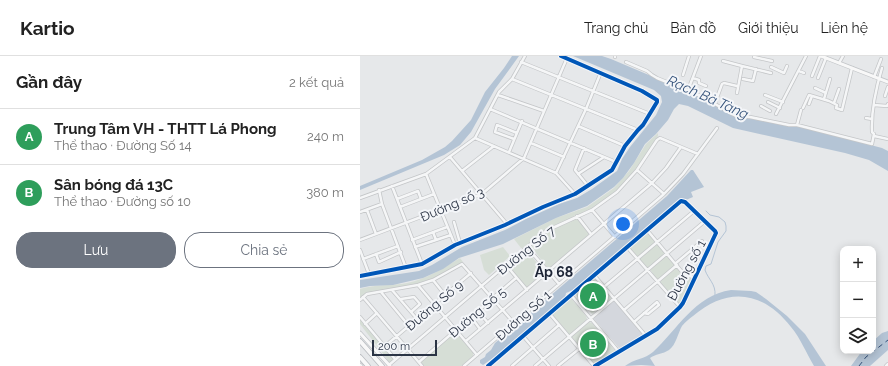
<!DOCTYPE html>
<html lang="vi">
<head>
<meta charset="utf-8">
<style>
	:root { --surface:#fff; --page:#f2f2f2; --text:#222; --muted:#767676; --line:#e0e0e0; --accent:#6c737f }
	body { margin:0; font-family:Raleway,sans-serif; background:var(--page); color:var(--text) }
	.controls { position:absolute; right:12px; bottom:12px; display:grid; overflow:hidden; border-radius:8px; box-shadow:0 2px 10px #0003 }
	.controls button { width:36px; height:36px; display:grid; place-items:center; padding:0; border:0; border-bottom:1px solid var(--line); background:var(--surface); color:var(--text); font:20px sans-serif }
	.scale { position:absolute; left:12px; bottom:10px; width:65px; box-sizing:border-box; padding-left:4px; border:2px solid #2b3445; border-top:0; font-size:11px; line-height:14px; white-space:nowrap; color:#2b3445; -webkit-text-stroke:3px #f4f6f9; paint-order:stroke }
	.you { position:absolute; left:263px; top:168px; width:14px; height:14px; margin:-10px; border:3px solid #fff; border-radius:50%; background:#1a73e8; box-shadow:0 0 0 6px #1a73e833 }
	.badge { display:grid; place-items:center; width:26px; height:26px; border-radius:50%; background:var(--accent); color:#fff; font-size:13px; font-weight:700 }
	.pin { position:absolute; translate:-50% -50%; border:2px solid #fff; box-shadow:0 1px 4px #0006 }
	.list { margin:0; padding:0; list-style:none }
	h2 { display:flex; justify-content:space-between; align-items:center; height:52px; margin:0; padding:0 16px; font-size:17px }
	h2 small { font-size:13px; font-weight:400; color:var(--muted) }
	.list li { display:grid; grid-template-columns:26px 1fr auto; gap:12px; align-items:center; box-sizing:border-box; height:56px; padding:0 16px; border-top:1px solid var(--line) }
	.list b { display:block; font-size:15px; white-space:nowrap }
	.list p { margin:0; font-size:13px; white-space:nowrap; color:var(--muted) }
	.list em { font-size:13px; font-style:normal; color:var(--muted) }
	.actions { display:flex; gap:8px; padding:12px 16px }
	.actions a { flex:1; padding:9px 0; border:1px solid var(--accent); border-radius:16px; text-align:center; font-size:14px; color:var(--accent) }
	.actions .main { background:var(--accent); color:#fff }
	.icon { flex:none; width:22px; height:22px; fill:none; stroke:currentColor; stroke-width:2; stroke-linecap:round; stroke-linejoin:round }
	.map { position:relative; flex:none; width:528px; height:310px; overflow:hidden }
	header { display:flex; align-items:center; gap:24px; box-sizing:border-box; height:56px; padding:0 20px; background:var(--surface); border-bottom:1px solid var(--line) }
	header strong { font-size:19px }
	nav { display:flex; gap:22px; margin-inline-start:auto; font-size:14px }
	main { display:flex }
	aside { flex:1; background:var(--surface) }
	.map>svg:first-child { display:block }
	.built { fill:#d4d7dd }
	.green { fill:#d6ded6 }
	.water { fill:#b4c4d5 }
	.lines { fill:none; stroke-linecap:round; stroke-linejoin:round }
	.stream { stroke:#b4c4d5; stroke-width:1 }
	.ferry { stroke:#34527a; stroke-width:1; stroke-dasharray:5 4; stroke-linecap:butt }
	.minor-casing { stroke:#c4c6c8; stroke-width:4 }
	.major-casing { stroke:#c2c5c8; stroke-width:4.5 }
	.highway-casing { stroke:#b8bbbf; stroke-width:5.5 }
	.minor { stroke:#f5f6f7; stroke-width:2.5 }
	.major { stroke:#f8f8f8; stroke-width:3 }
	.highway { stroke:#f8f8f8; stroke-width:4 }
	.cycleway-casing { stroke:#f4f6f9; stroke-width:6 }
	.cycleway { stroke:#0057b8; stroke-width:4 }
	.labels { text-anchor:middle; stroke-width:4; stroke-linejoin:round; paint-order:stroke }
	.street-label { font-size:13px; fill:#2b3445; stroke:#f4f6f9 }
	.water-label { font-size:14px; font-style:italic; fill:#34527a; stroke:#f4f6f9 }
	.neighbourhood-label { font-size:14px; font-weight:bold; fill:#1d2536; stroke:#f4f6f9 }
</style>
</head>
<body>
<header>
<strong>Kartio</strong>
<nav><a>Trang chủ</a><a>Bản đồ</a><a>Giới thiệu</a><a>Liên hệ</a></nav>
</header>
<main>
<aside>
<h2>Gần đây<small>2 kết quả</small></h2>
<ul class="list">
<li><span class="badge" style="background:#2e9e5b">A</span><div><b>Trung Tâm VH - THTT Lá Phong</b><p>Thể thao · Đường Số 14</p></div><em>240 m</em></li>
<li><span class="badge" style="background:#2e9e5b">B</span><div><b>Sân bóng đá 13C</b><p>Thể thao · Đường số 10</p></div><em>380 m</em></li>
</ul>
<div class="actions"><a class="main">Lưu</a><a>Chia sẻ</a></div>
</aside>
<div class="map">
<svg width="528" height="310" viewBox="0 0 528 310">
	<rect width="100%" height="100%" fill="#e6e8ea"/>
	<!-- built -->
	<path class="built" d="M254,244L284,279L262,293L259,292L234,263V261Z"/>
	<!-- green -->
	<path class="green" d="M298,77V80L276,113L257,135L231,153L185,174L166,190L163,192H161L154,183L196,162L227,151L254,132L269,115L286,88Z
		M217,162L228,176V179L191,211H187L172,192L171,190L186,176Z
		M285,176H287L295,185V187L277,202L269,191Z
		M297,188H299L305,197V198L290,211H287L280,204V202Z
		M143,191L150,200L129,219L124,214L120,199Z
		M164,195H167L183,214L184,216L167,231L165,230L148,209Z
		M306,199L316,208L299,224H297L290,213Z
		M100,202L103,206L78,221L68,224L56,228L6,237L0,242V233C15,228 31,230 47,227C67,223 83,212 100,202Z
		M316,211L333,224L322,246L320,248L317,247L300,227L301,224Z
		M234,221L252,242L232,258L215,238Z
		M210,241L226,260L227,263L209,279L191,257Z
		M0,262L34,303L30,307L27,304V303L0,268Z
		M229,266L232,267L256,296L255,297L235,308H233L211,281Z
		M95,276L113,296V300L102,310H64L61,306Z"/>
	<!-- water -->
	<path class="water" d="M152,0H159L135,33L111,76L100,89L84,99L0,134V130L62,104L85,91L92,85L111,64L125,36L144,12Z
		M213,0H242L251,3L348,44L374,60L438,70L522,92L528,95V115L509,104L485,97L373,72L328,50L319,48L314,53L308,64L296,78L285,88L274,107L263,122L254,131L227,150L196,162L143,188L99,202L83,213L63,222L33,229L10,230L0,232V224L59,215L72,209L102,191L145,174L166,163L199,148L217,142L232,133L257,115L262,103L270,91L296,59L302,46L301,40L294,34Z
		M331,114H333L344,131L331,136L333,141L326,144L322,143L213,234L206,237L205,242L136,300L123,309L120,307V304L125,301L126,298L131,294L135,287L307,140Z
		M371,234L391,235L396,236L406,243L427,260L445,278L466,310H454C446,297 441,283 431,271C403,235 368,230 333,260C329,263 325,266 322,270C318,277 316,289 309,294C303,298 295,298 290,302L295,310L281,309L265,310C274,303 285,303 293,296C317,274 335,239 371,234Z
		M528,275V294L510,310H491L502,295H513V285L522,277Z"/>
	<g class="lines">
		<!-- stream -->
		<path class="stream" d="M346,155L350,159L359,161L365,166L366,170V175L358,186L351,208L346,210L345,214C348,223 356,228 355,239"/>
		<!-- ferry -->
		<path class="ferry" d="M499,310L506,301L528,284"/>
		<defs>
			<path id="minor" d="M255,1V0
				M394,1L412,5
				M363,5L382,10
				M161,6L290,58
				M266,6L287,15L292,19L297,22L341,40L376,60L390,61L429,69H437L512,88L514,78L512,76C511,55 516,32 522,12
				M479,7L483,0
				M411,11L424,17L427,10
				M439,15L444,17
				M323,19L329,0
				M452,20L460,0
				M514,21L521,3
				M333,22L339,24V27L346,30
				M458,22L466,2
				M152,23L278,74
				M383,23L393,25L396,13
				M330,29L341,0
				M455,32L466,37
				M377,37L382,10L411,17
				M138,39L184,55
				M405,39L423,46
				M525,40L528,31
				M464,43L470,23
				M408,46L420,52
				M355,47L362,28L364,27L377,30
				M474,47L479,33
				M449,48L452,40
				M514,49L527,50L528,48
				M401,50L410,55
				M443,52L449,39L469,45L477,49L476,52L482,54L492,12
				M130,53L256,106
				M416,58L446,0
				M506,62L512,63
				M437,69L441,54
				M218,70L265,90
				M514,80L528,83
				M115,82L196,117L215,138
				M154,83L135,76L137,69L157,77
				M171,87L204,101
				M224,92L215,114L228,130
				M149,96L162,65
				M90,101L147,168
				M277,114L304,138
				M102,115L134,90
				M196,117L226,53L241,16
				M66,118L95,189
				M218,118L244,101
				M32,130L62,208
				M0,142L66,118L115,82L139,36L152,23L165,0
				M37,143L58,135L61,143
				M22,148L46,212
				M40,151L74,138
				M7,154L16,178
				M232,154L255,181
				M0,156L22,148L19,134
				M217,160L231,178
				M94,166L100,187
				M287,174L323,217L335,222
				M73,176L76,184
				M0,184L122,138L164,102L207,2
				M52,184L87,171
				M55,191L91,179
				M167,191L199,228
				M267,191L320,251
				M0,194L9,218
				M16,198L19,206L41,196
				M3,203L38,190
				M316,207L342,185
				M146,209L167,234
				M234,219L286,280
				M0,220L62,208L95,189L145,169L183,151L215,138L252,114L265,90L278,74L283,69L297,46V44L282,35L201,0
				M73,224L85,239
				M58,229L117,299
				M244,231L334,155
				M32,234L57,263
				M21,236L49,270
				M211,239L259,296
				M3,241L62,310
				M41,243L54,241L60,248L51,256
				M0,244L7,238L58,229L73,224L102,208L154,267
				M264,254L317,209
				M118,255L128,267
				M189,257L234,310
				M0,261L35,303
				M111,261L120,273
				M274,266L297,246L299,249L288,258L284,257
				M5,268L17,257
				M163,280L189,310
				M106,285L292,127L306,112L321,91
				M24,291L111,217
				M59,306L156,222
				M29,309L186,175L232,154L257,136L277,114L297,84L300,82L338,98
				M104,310L304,138L323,118L357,72
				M128,310L321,145L325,146L355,175L356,177L323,247L320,251L297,273L235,310
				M152,310L199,269
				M175,310L345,165
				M198,310L219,293
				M526,310L528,308"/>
			<path id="major" d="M461,0L528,26
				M0,277L30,310
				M0,309L1,310"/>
			<path id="highway" d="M0,285L22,310
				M0,301L8,310"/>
		</defs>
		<!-- minor casing -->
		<use href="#minor" class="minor-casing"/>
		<!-- major casing -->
		<use href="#major" class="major-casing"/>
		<!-- highway casing -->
		<use href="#highway" class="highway-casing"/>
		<!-- minor -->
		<use href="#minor" class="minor"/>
		<!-- major -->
		<use href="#major" class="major"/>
		<!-- highway -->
		<use href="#highway" class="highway"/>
		<defs>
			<path id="cycleway" d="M0,220L62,208L95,189L145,169L183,151L215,138L252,114L265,90L278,74L283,69L297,46V44L282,35L201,0
				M128,310L321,145L325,146L355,175L356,177L323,247L320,251L297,273L235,310"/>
		</defs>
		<!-- cycleway casing -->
		<use href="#cycleway" class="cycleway-casing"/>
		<!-- cycleway -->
		<use href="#cycleway" class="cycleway"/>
	</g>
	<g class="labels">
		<!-- street labels -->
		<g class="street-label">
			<text transform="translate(92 148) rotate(-23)" y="5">Đường số 3</text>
			<text transform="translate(166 194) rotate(-38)" y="5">Đường Số 7</text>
			<text transform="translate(326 214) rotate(-62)" y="5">Đường số 1</text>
			<text transform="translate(74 249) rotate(-40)" y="5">Đường Số 9</text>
			<text transform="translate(117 256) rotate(-40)" y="5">Đường Số 5</text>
			<text transform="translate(163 259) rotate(-41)" y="5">Đường Số 1</text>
		</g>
		<!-- water labels -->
		<g class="water-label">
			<text transform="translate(348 41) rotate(24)" y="5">Rạch Bà Tàng</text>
		</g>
		<!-- neighbourhood labels -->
		<g class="neighbourhood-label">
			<text x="194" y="221">Ấp 68</text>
		</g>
	</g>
</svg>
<div class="controls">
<button>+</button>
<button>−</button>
<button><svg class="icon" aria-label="layers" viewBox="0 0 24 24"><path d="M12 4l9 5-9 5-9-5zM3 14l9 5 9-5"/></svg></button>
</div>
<div class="scale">200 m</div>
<div class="you"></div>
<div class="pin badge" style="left:233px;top:240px;background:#2e9e5b">A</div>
<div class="pin badge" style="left:233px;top:288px;background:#2e9e5b">B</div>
</div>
</main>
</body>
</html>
